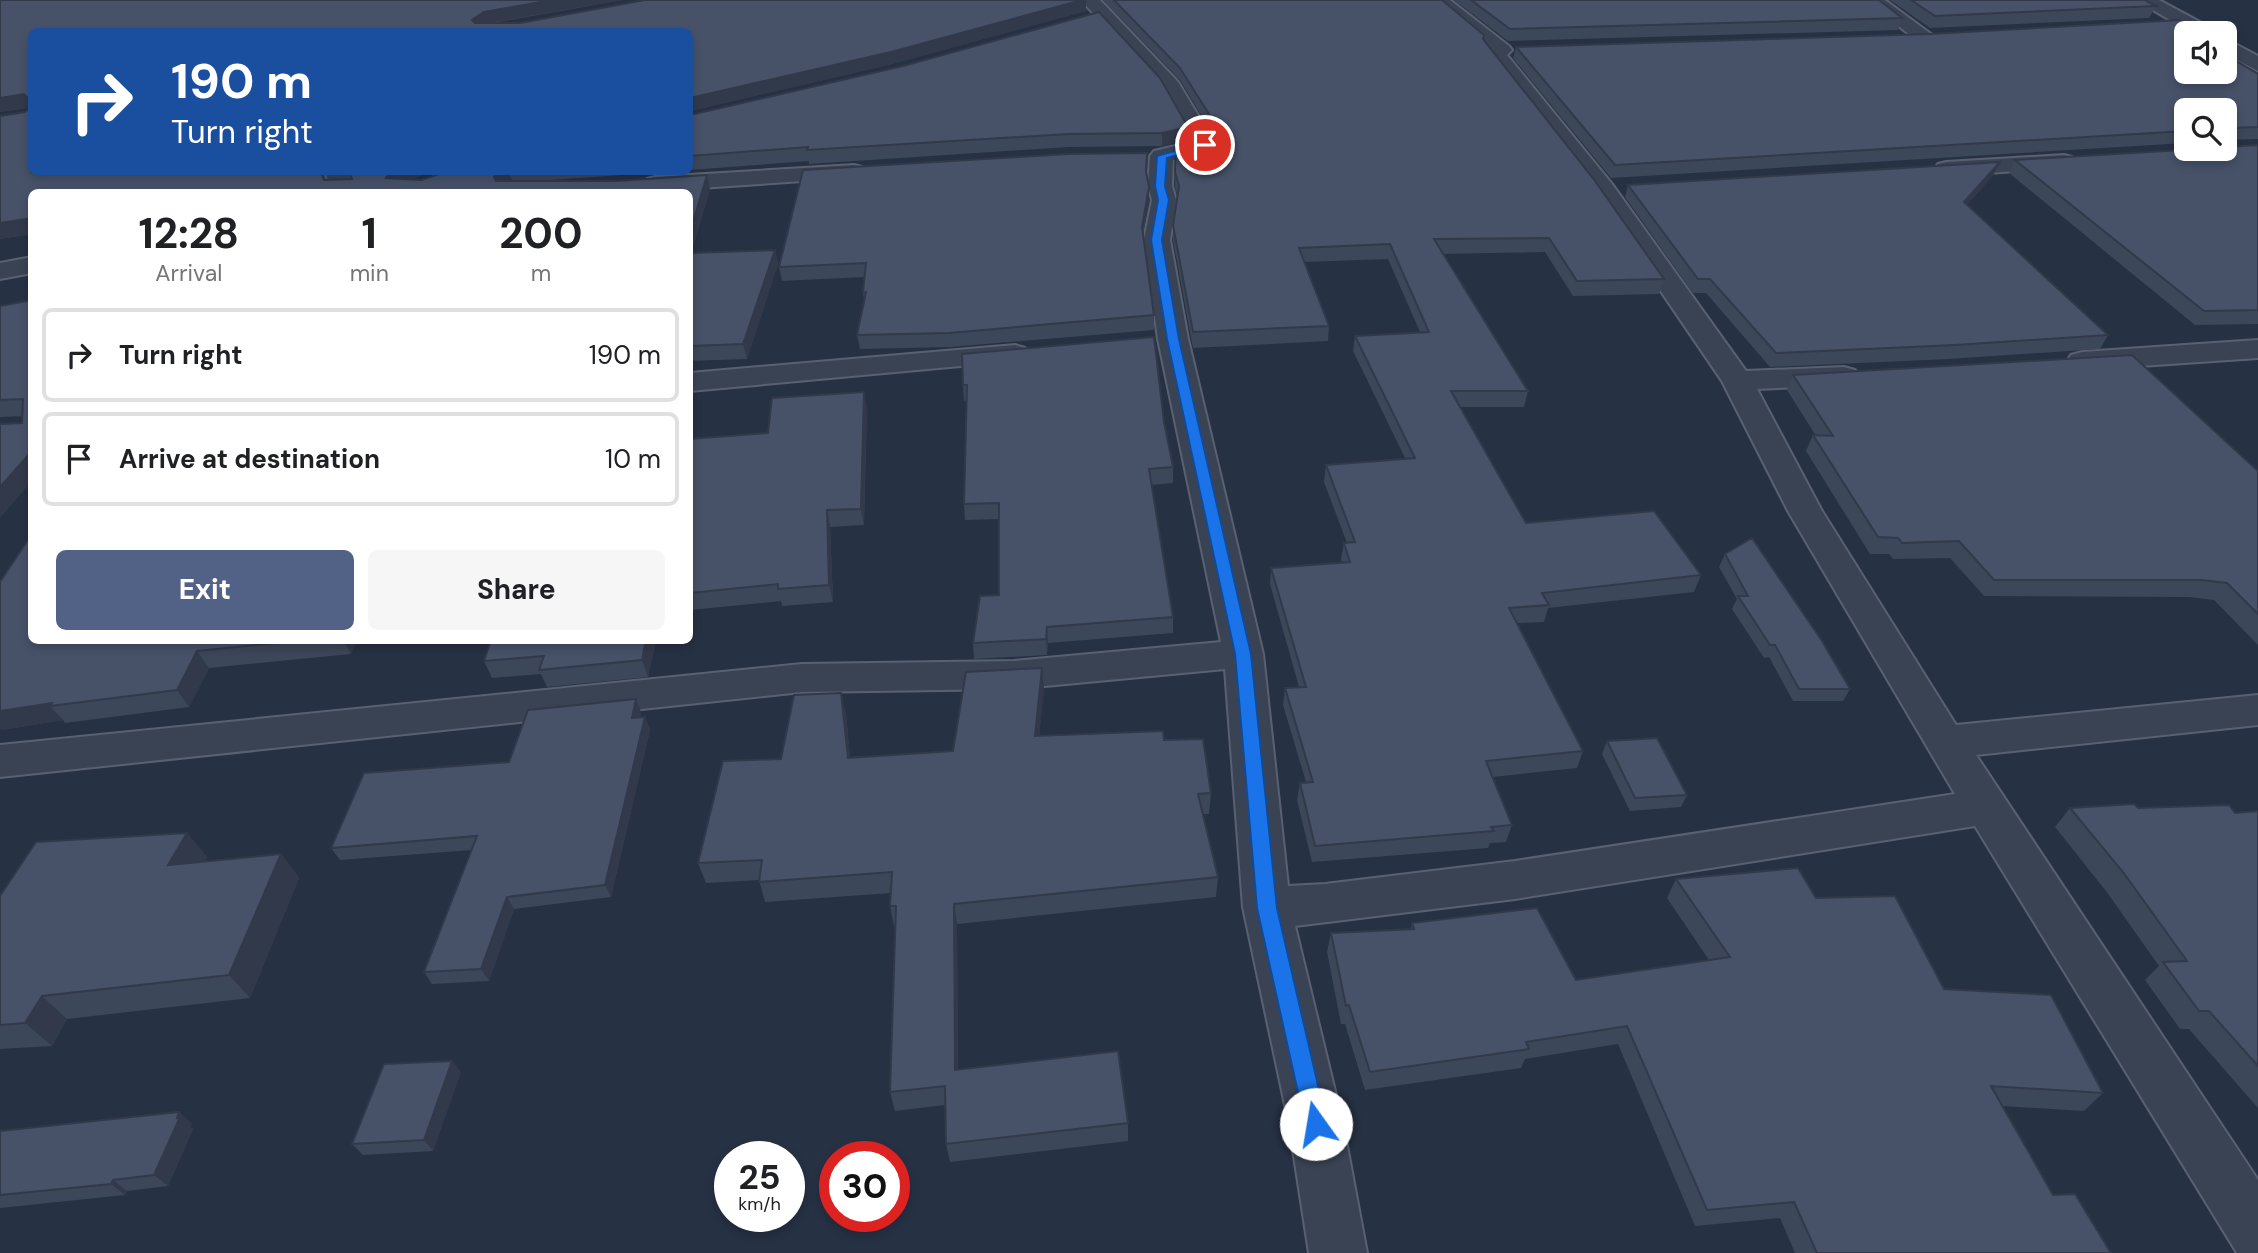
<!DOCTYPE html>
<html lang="en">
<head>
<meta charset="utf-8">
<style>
  body { margin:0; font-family:"DM Sans",sans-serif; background:#f6f6f6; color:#202124; height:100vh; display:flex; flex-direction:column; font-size:26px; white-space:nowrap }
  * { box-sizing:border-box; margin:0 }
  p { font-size:23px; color:#757577 }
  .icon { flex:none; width:38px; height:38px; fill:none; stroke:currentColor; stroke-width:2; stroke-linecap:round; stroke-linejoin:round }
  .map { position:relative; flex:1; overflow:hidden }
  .panel { position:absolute; left:28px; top:189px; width:665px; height:455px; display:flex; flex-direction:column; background:#fff; border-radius:10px; box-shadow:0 4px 10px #0003 }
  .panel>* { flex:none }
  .guide { position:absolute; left:28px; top:28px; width:665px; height:147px; border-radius:10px; box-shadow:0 4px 10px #0003; background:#1a4fa0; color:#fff; overflow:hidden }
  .buttons { position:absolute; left:2174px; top:21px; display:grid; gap:14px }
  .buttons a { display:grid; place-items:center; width:63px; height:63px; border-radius:10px; background:#fff; box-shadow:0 4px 10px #0003; font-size:35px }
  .speed { position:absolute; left:714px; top:1141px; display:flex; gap:14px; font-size:35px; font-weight:700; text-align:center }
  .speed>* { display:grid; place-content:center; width:91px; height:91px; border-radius:50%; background:#fff; box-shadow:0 4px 10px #0003; line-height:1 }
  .speed small { font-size:18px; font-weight:400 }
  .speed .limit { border:10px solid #d22; background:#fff; color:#111 }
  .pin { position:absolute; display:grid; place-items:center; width:60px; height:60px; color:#fff; margin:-30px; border:4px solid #fff; border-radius:50%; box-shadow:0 2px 7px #0007 }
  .me { position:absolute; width:77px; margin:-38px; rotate:347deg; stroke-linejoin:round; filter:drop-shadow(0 0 5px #0008) }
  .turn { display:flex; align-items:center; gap:24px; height:147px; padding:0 28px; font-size:32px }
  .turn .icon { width:91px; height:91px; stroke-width:2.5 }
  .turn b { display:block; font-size:49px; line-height:60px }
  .eta { display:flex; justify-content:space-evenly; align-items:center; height:119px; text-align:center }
  .eta b { font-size:42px; font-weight:700; line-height:49px }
  .action { display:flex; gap:14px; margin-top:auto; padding:14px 28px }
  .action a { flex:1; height:80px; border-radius:10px; background:#516286; color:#fff; font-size:28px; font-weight:700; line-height:80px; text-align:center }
  .action a+a { background:#f6f6f6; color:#202124 }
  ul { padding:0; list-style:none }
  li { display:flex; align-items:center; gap:21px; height:94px; margin:0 14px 10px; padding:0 14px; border:4px solid #e0e0e0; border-radius:10px }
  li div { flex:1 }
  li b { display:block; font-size:26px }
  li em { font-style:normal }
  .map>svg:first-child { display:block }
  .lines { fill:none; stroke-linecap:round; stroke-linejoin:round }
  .minor-casing { stroke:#596171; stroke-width:4 }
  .minor { fill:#3a4354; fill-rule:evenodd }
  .wall { fill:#3d475a }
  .shaded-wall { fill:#32394a }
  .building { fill:#475269; stroke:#32394a; stroke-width:2 }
  .route { fill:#1a73e8; stroke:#114b97; stroke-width:2 }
</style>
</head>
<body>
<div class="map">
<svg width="2258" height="1253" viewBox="0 0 2258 1253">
  <rect width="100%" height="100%" fill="#263144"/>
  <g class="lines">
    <defs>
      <path id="minor" d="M 1081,0 L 1100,0 L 1178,82 L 1216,145 L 1213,150 L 1173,160 L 1172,186 L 1176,200 L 1170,240 L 1188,339 L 1263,654 L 1288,886 L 1325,884 L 1515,861 L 1955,794 L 1788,511 L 1722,381 L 1594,193 L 1486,54 L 1483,50 L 1486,47 L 1430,0 L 1450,0 L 1509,46 L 1512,50 L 1507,55 L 1612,184 L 1746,371 L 1844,367 L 1855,370 L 1859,376 L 1855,382 L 1844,385 L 1757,389 L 1822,511 L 1956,725 L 2258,695 L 2258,725 L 1976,755 L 2258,1180 L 2258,1253 L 2237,1253 L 1975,826 L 1515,899 L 1295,926 L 1343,1124 L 1367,1253 L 1309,1253 L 1289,1124 L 1243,907 L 1225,669 L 1014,689 L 802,692 L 0,777 L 0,745 L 802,664 L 1014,661 L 1221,642 L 1158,339 L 1144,240 L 1152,200 L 1148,186 L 1150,156 L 1154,151 L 1192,142 L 1162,89 Z
        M 1864,0 L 1885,0 L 1935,37 L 1925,43 L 1918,41 Z
        M 2136,0 L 2159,0 L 2213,29 L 2216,33 L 2192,33 Z
        M 2224,38 L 2258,56 L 2258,71 L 2224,53 Z
        M 2064,155 L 2072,157 L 2076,162 L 2072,167 L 1946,176 L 1938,174 L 1934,169 L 1938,164 L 1946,162 Z
        M 854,165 L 862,167 L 866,172 L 862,177 L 655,191 L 647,189 L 643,184 L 647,179 L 655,177 Z
        M 325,172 L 348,172 L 356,192 L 332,192 Z
        M 32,257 L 32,273 L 0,279 L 0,263 Z
        M 2258,340 L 2258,358 L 2082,370 L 2071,367 L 2067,361 L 2071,355 L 2082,352 Z
        M 1015,345 L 1025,348 L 1030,354 L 1025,360 L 690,391 L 690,373 Z"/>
    </defs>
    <use href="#minor" class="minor-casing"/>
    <use href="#minor" class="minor"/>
  </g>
  <path class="wall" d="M 0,0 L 623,0 L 492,23 L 1086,11 L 892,64 L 690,111 L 690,32 L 32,172 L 323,172 L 326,180 L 352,179 L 431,172 L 409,180 L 421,180 L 445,172 L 664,172 L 537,181 L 710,189 L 691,253 L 775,250 L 778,264 L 747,359 L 690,361 L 690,192 L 32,192 L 32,234 L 0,239 L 0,116 L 25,112 L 27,108 L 0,112 Z
    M 1103,0 L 1442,0 L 1483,40 L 1664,279 L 1659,294 L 1573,296 L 1545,252 L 1443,254 L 1528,391 L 1524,407 L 1460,407 L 1526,523 L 1701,575 L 1694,592 L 1548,608 L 1544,622 L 1517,623 L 1583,751 L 1577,768 L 1492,777 L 1512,825 L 1506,842 L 1490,843 L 1488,848 L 1312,862 L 1297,800 L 1300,783 L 1306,782 L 1283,705 L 1285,688 L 1299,687 L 1270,584 L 1271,568 L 1342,562 L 1341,559 L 1344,543 L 1347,543 L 1324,482 L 1326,465 L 1405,458 L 1353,351 L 1355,336 L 1420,332 L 1388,259 L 1304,262 L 1329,326 L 1328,341 L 1193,348 L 1173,240 L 1173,225 L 1177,196 L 1175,186 L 1176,148 L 1215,138 L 1180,80 Z
    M 1454,0 L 1879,0 L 1902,18 L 1898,30 L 1508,41 Z
    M 1890,0 L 2145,0 L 2156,6 L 2149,18 L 1930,28 Z
    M 2224,45 L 2229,48 L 2225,55 L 2258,74 L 2258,139 L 2225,140 L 2224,142 L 2224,110 L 2186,110 L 2186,143 L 1611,178 L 1513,58 L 1516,47 L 2224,72 Z
    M 690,115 L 1188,127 L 1188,140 L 1162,146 L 1069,147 L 809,164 L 809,161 L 690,170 Z
    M 2258,145 L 2258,324 L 2195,325 L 2009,173 L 2015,160 Z
    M 1147,153 L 1146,175 L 1149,200 L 1143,234 L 1154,315 L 1154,330 L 950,347 L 860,349 L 857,335 L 864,300 L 863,292 L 864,277 L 782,281 L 779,267 Z
    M 1994,174 L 1967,205 L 2108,335 L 2100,349 L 1948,359 L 1770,367 L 1706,293 L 1693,293 L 1625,197 L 1628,185 Z
    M 32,300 L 22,423 L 23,416 L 0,417 L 0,306 Z
    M 962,354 L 1164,422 L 1173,467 L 1173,483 L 1152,485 L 1173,617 L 1173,633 L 1048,643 L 1047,655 L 974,659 L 973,643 L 999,595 L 999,519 L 965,520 L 964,504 L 967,400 L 964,401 L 963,385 Z
    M 1793,375 L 2258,471 L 2258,645 L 2214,600 L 2189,597 L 1984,596 L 1950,558 L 1893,559 L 1889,554 L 1870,554 L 1806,451 L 1813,435 L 1816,436 L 1787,390 Z
    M 867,408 L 864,525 L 830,527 L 833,602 L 782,606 L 781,601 L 690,610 L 690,439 L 768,433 Z
    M 1725,554 L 1850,689 L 1843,701 L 1793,701 L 1769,657 L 1764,658 L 1732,609 L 1737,599 L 1719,567 Z
    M 0,582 L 32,640 L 384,640 L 356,643 L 351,654 L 209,668 L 189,707 L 65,723 L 63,720 L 2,730 L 0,728 Z
    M 491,640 L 656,640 L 648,677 L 547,687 L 541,674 L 492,678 L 484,661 Z
    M 1042,668 L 1044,689 L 1039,735 L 1164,740 L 1211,793 L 1209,814 L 1203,814 L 1218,877 L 1216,897 L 957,924 L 958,1069 L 1128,1123 L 1128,1141 L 950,1162 L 946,1144 L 945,1105 L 895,1111 L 890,1092 L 895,926 L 894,926 L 890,906 L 891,893 L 765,902 L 759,880 L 706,883 L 698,863 L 781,759 L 846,713 L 850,757 L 953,751 Z
    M 641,712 L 640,718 L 645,717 L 650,730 L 611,897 L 514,909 L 489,981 L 432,984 L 424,972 L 472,850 L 340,860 L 331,848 L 509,762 Z
    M 1607,741 L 1687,795 L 1681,807 L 1630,811 L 1602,754 Z
    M 2070,808 L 2138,808 L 2235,813 L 2258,811 L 2258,1108 L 2189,1029 L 2180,1029 L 2145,980 L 2159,966 L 2106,891 L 2055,827 Z
    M 187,833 L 207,857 L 204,861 L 281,854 L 299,878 L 250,998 L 67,1019 L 52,1046 L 0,1049 L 0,896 Z
    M 1676,879 L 1816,898 L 1944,989 L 2103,1093 L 2084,1111 L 2002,1106 L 2053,1195 L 2111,1253 L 1795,1253 L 1780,1218 L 1695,1226 L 1618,1044 L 1525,1059 L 1521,1068 L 1365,1090 L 1345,1024 L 1341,1024 L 1327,952 L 1331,933 L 1411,929 L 1412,923 L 1576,980 L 1709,960 L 1667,898 Z
    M 461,1072 L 433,1151 L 363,1155 L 352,1144 Z
    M 179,1112 L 192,1124 L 190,1127 L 193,1129 L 168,1186 L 127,1191 L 125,1195 L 0,1208 L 0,1131 Z"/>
  <path class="shaded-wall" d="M 552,0 L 623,0 L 488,23 L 476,32 L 472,20 L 484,12 Z
    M 1082,0 L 1086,0 L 1086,11 L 892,64 L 690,111 L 690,98 Z
    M 24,94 L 32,107 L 0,112 L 0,98 Z
    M 1188,127 L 1188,140 L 1162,146 L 1162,133 Z
    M 2000,162 L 1994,174 L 1958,215 L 1964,202 Z
    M 390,172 L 431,172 L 396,185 L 386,178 Z
    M 498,172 L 509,172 L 513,182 L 499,191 L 494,177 Z
    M 707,175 L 710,189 L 690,258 L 690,232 Z
    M 1149,187 L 1149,200 L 1141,240 L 1142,227 Z
    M 32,218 L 32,234 L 0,239 L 0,223 Z
    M 775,250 L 778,264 L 747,359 L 743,344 Z
    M 864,392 L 867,408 L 864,525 L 861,509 Z
    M 32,451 L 32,481 L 0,518 L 0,487 Z
    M 827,510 L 830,527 L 833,602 L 829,585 Z
    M 1047,627 L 1048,643 L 1047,655 L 1046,639 Z
    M 343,640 L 354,640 L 356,643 L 351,654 Z
    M 646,640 L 656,640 L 648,677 L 642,660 Z
    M 197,651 L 209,668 L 189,707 L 177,690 Z
    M 1042,668 L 1044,689 L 1037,756 L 1035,736 Z
    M 841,693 L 846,713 L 852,778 L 848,758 Z
    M 636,699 L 641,712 L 637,731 L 632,718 Z
    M 52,703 L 50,706 L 63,720 L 2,730 L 0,728 L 0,707 Z
    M 645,717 L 650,730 L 611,897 L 605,885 Z
    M 187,833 L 207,857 L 189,889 L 168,865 Z
    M 281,854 L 299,878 L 250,998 L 229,975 Z
    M 507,897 L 514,909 L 489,981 L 481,969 Z
    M 954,904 L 957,924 L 958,1088 L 955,1070 Z
    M 42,996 L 67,1019 L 52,1046 L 25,1023 Z
    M 452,1061 L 461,1072 L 433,1151 L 424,1140 Z
    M 179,1112 L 192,1124 L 190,1127 L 193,1129 L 168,1186 L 154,1175 Z
    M 113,1180 L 127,1191 L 125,1195 L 111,1184 Z"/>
  <path class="building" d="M 0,0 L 552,0 L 484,12 L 472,20 L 475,23 L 520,23 L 645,0 L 1082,0 L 891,52 L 690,98 L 690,32 L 32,32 L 32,172 L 321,172 L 324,180 L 352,179 L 349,172 L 390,172 L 386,178 L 421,180 L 445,172 L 498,172 L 494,177 L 496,181 L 616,181 L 707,175 L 690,232 L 690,192 L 32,192 L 32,218 L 0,223 L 0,116 L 25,112 L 27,110 L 27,97 L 24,94 L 0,98 Z
    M 1114,0 L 1442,0 L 1484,35 L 1483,39 L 1595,181 L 1664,279 L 1577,281 L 1549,238 L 1434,239 L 1528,391 L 1451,391 L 1526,523 L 1654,511 L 1701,575 L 1542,593 L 1549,605 L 1509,608 L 1583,751 L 1486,761 L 1512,825 L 1491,827 L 1494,831 L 1315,846 L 1300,783 L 1313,782 L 1285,688 L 1306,687 L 1271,568 L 1350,562 L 1344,543 L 1355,542 L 1326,465 L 1415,458 L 1355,336 L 1429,332 L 1390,244 L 1299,248 L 1329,326 L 1193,332 L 1173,225 L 1179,186 L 1175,172 L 1176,148 L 1214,139 L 1219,130 L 1180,68 Z
    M 1471,0 L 1879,0 L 1902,18 L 1510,29 Z
    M 1911,0 L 2145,0 L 2156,6 L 1935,16 Z
    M 1099,12 L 1160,78 L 1188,127 L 1162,133 L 1069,134 L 807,150 L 808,147 L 690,156 L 690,115 L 903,66 Z
    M 2180,20 L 2203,33 L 2186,33 L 2186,72 L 2224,72 L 2224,54 L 2258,74 L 2258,127 L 2231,128 L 2229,133 L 2224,133 L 2224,110 L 2186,110 L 2186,131 L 1615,165 L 1516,47 L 1930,34 Z
    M 2258,145 L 2258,310 L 2204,311 L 2015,160 L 2199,149 L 2224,149 L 2224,147 Z
    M 1147,153 L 1146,172 L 1149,187 L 1142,227 L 1154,315 L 949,333 L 857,335 L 866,292 L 863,292 L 866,263 L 779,267 L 803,170 L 1069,154 Z
    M 2000,162 L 1964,202 L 2108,335 L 1955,345 L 1776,353 L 1710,279 L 1698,279 L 1628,185 Z
    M 775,250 L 743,344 L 690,346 L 690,253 Z
    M 32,300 L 32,451 L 0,487 L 0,424 L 22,423 L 23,399 L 0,400 L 0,306 Z
    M 1154,337 L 1164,422 L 1173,467 L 1149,469 L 1173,617 L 1047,627 L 1046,639 L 973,643 L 980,596 L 999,595 L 999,503 L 964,504 L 967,385 L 963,385 L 962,354 Z
    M 2132,355 L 2258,471 L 2258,614 L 2227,583 L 2202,580 L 1994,580 L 1959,541 L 1902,543 L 1898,538 L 1878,537 L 1813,435 L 1833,436 L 1793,375 Z
    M 864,392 L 861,509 L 827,510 L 829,585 L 778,589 L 778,584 L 690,593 L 690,439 L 768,433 L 772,398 Z
    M 32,534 L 32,640 L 305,640 L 197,651 L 177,690 L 50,706 L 52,703 L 0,711 L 0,582 Z
    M 1752,538 L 1822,641 L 1850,689 L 1799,689 L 1775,645 L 1770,645 L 1738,596 L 1748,596 L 1725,554 Z
    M 491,640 L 646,640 L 642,660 L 539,670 L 544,656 L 484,661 Z
    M 1042,668 L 1035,736 L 1163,731 L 1164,740 L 1203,739 L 1211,793 L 1198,794 L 1218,877 L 954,904 L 955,1070 L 1118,1051 L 1128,1123 L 946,1144 L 945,1086 L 890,1092 L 896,906 L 890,906 L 892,872 L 759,882 L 762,860 L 698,863 L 723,761 L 781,759 L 794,695 L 841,693 L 848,758 L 953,751 L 966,672 Z
    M 636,699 L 632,718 L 645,717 L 605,885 L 507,897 L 481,969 L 424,972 L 477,836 L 331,848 L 364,773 L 509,762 L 528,710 Z
    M 1657,738 L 1687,795 L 1635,798 L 1607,741 Z
    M 2134,804 L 2138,808 L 2229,805 L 2235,813 L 2258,811 L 2258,1066 L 2209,1011 L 2199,1011 L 2163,962 L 2187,961 L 2123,872 L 2070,808 Z
    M 187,833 L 168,865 L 281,854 L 229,975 L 42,996 L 25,1023 L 0,1025 L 0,896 L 36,842 Z
    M 1798,868 L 1816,898 L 1895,896 L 1944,989 L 2051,995 L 2103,1093 L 1991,1086 L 2053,1195 L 2075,1194 L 2111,1253 L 1817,1253 L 1794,1202 L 1707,1210 L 1627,1026 L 1526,1042 L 1529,1049 L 1370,1072 L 1349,1005 L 1346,1006 L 1331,933 L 1414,929 L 1412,923 L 1537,908 L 1576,980 L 1730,957 L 1676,879 Z
    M 452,1061 L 424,1140 L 352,1144 L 384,1064 Z
    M 179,1112 L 177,1118 L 180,1117 L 154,1175 L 113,1180 L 111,1184 L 0,1195 L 0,1131 Z"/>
  <path class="route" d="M 1205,142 L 1210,145 L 1208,147 L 1167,158 L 1165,186 L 1169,200 L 1162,240 L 1179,339 L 1251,654 L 1277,908 L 1327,1124 L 1324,1132 L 1316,1135 L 1308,1132 L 1305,1124 L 1257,908 L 1235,654 L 1167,339 L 1151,240 L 1158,200 L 1155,186 L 1157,156 Z"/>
</svg>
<div class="buttons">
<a><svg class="icon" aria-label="sound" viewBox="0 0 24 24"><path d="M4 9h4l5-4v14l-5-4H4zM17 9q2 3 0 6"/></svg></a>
<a><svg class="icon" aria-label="search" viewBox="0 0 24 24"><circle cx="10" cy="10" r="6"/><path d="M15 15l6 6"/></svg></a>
</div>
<div class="speed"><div>25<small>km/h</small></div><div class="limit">30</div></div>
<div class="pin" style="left:1205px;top:145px;background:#d93025"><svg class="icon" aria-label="arrive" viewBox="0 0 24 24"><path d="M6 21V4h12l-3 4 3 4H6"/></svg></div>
<svg class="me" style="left:1316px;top:1124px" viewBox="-20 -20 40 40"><circle r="19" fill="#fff"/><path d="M0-13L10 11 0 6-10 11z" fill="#1a73e8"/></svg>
<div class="guide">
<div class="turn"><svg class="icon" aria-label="right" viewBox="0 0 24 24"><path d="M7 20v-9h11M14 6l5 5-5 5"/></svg><div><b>190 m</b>Turn right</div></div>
</div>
<section class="panel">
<div class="eta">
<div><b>12:28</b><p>Arrival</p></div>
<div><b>1</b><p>min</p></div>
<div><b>200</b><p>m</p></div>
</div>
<ul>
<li><svg class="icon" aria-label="right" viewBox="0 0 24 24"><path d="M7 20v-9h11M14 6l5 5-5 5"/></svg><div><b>Turn right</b></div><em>190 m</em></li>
<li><svg class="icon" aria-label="arrive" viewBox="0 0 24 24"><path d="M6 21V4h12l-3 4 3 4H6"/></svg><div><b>Arrive at destination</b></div><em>10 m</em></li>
</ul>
<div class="action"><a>Exit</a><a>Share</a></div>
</section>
</div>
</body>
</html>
